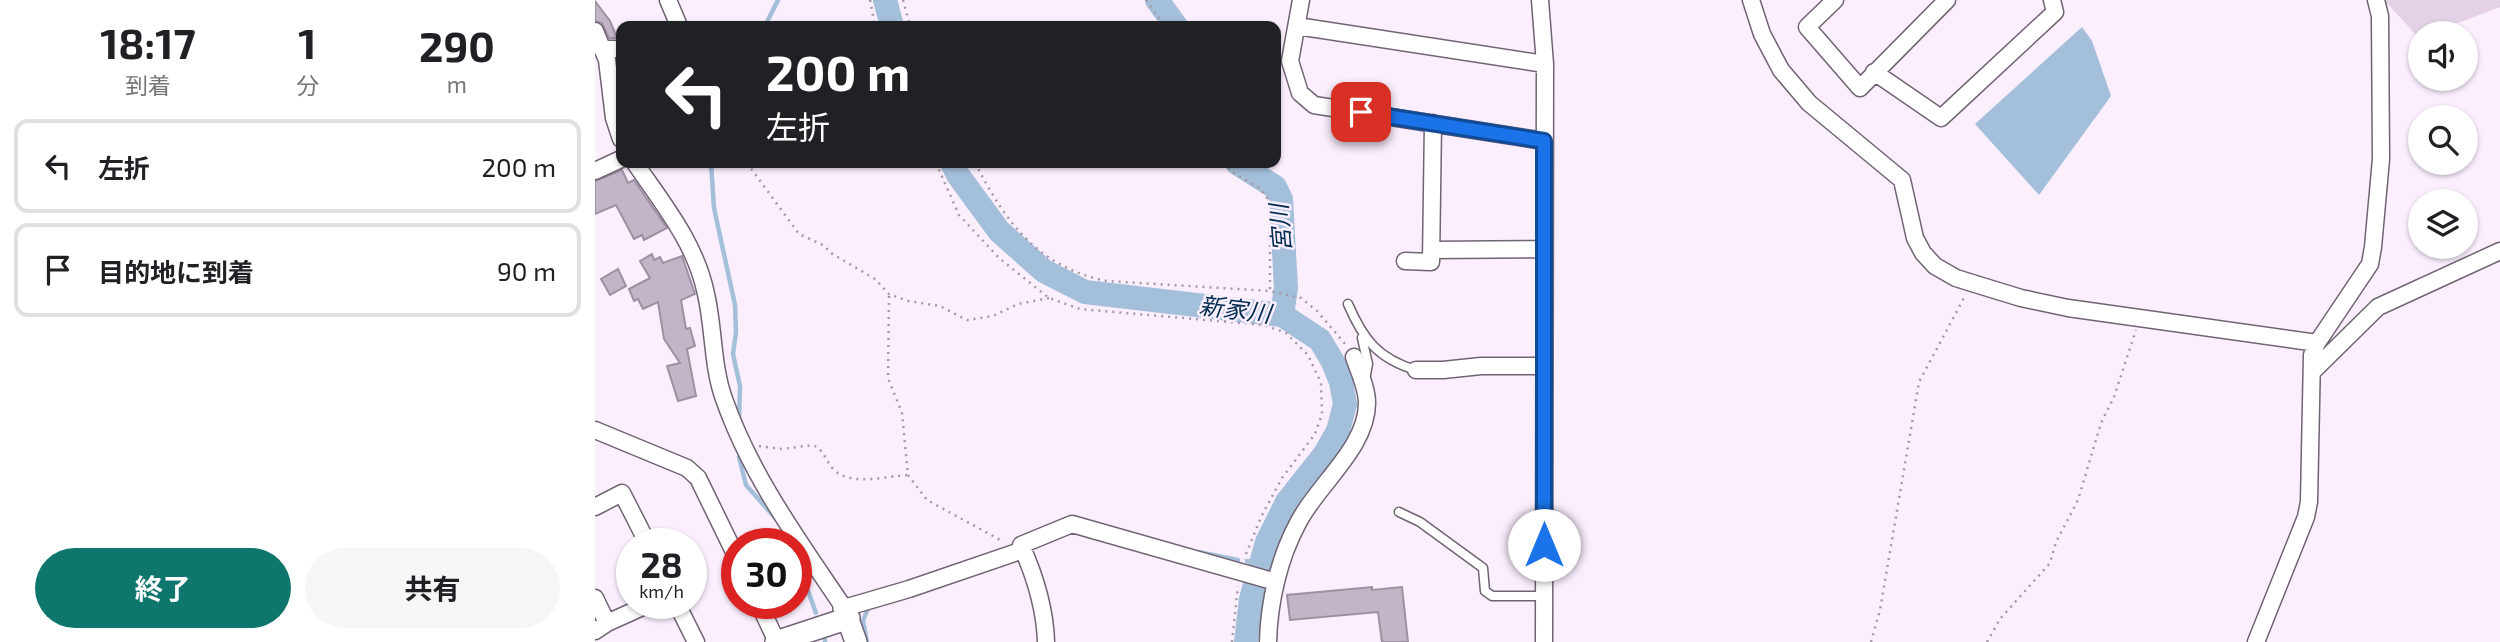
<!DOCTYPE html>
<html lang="ja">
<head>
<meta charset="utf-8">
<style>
  body { margin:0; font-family:"Exo 2","Noto Sans JP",sans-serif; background:#f6f6f6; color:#202124; height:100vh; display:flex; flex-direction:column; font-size:26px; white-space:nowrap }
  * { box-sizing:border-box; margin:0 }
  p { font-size:23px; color:#757577 }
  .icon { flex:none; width:38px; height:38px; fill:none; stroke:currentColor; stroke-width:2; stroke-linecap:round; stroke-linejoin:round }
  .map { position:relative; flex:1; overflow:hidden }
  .sheet { display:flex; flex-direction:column; background:#fff; width:595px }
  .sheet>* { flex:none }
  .top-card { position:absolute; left:21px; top:21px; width:665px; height:147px; border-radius:14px; box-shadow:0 2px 5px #0004; background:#202124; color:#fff; overflow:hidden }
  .fabs { position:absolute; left:1813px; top:21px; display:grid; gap:14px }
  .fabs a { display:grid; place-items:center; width:70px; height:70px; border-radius:50%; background:#fff; box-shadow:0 2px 5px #0004; font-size:35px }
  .speed { position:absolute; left:21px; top:528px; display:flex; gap:14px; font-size:35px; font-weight:700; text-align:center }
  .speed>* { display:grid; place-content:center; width:91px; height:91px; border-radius:50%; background:#fff; box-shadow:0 2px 5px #0004; line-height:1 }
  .speed small { font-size:18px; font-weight:400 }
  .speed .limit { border:10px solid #d22; background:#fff; color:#111 }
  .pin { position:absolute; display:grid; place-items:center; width:60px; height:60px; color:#fff; margin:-30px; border-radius:14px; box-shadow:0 4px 10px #0006 }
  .me { position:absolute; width:77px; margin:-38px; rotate:0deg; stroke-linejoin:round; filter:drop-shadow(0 0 5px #0008) }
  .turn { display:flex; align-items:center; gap:24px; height:147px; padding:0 35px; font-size:32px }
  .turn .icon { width:91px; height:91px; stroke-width:2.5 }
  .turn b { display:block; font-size:49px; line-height:60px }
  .eta { display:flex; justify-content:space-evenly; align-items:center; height:119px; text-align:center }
  .eta b { font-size:42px; font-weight:700; line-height:49px }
  .primary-button { display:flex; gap:14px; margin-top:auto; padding:14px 35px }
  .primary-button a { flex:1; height:80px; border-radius:42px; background:#0f766e; color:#fff; font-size:28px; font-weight:700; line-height:80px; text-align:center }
  .primary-button a+a { background:#f6f6f6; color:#202124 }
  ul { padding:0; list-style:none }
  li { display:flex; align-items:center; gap:21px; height:94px; margin:0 14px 10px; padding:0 21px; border:4px solid #e0e0e0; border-radius:14px }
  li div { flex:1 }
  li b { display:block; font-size:26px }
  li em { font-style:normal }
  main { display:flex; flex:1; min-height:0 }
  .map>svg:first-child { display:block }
  .green { fill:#e4d1e8 }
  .water { fill:#a3bfda }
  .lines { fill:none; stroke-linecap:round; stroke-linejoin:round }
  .stream { stroke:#a3bfda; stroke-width:4.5 }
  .river { stroke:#a3bfda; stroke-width:24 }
  .building { fill:#c1b5c7; stroke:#9c90a2; stroke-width:2 }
  .lane-casing { stroke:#706373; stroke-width:11 }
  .street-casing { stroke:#706373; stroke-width:19 }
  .secondary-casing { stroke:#706373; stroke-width:24 }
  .path { stroke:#a299a4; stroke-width:2.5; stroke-dasharray:2 5; stroke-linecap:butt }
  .lane { stroke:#fff; stroke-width:8 }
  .street { stroke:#fff; stroke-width:16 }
  .secondary { stroke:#fff; stroke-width:21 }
  .route-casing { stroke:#114b97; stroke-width:18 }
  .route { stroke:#1a73e8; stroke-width:12 }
  .labels { text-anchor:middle; stroke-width:5; stroke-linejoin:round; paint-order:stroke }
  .water-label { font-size:24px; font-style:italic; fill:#002d51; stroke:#fbeffe }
</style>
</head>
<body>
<main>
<section class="sheet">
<div class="eta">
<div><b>18:17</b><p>到着</p></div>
<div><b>1</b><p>分</p></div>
<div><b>290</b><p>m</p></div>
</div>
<ul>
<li><svg class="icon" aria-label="left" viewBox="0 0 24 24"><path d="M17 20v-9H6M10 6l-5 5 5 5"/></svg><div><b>左折</b></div><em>200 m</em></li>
<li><svg class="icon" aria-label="arrive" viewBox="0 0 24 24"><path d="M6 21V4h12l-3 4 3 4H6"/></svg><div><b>目的地に到着</b></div><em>90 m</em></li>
</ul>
<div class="primary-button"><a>終了</a><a>共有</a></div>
</section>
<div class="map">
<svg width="1905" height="642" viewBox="0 0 1905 642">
  <rect width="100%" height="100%" fill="#fbeffe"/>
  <path class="green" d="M 1789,0 L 1905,0 L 1905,7 L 1837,33 L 1825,33 L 1824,38 Z"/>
  <path class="water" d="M 1487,27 L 1497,41 L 1516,96 L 1444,195 L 1380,124 Z"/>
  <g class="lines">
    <path class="stream" d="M 170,26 L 183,0
      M 116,163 L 119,208 L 140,305 L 141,332 L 138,354 L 145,386 L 144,421
      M 144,457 L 151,485 L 182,520
      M 603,552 L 643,560
      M 201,557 L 221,613
      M 652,561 L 665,564
      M 230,640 L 230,642
      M 272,642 L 268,621 L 274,606"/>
    <path class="river" d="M 290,0 L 297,26
      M 562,0 L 581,26
      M 357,163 L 363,175 L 404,231 L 449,271 L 490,292 L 687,315 L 725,340 L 738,362 L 746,382 L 750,404 L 743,431 L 730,454 L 692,502 L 672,542 L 656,599 L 651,642
      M 642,163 L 680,187 L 686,199 L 691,288 L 687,315"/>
  </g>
  <path class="building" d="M 0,1 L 15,21 L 22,38 L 14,38 L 7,23 L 0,21 Z
    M 27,170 L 33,183 L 39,180 L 72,228 L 49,240 L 47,235 L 39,239 L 21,205 L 0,214 L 0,181 Z
    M 57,254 L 59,260 L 65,257 L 68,263 L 87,256 L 100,294 L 86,300 L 91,329 L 95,328 L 100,346 L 92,349 L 101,396 L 83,401 L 72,366 L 85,363 L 69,339 L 63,302 L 48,309 L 43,299 L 39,301 L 34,289 L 55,278 L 45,261 Z
    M 23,269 L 31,286 L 15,295 L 6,279 Z
    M 777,587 L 777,590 L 807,587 L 813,642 L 787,642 L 783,612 L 695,620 L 692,595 Z"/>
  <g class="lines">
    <defs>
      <path id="lane" d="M 753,304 C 768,339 783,359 821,370
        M 767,338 L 773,364 L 770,380
        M 804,512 L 825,522 L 888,568 L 890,591 L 897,596 L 949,596"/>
      <path id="street" d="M 73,0 L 84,26
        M 706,0 L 695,61 L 705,93 L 719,105 L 949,141
        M 945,0 L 950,64 L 949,642
        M 1156,0 L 1167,34 L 1186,70 L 1214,103 L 1307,180 L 1320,238 L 1328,253 L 1340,266 L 1361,278 L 1377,283 L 1426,298 L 1473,308 L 1722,343
        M 1240,0 L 1212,27 L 1265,88 L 1352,0
        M 702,26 L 950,64
        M 0,31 L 12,60 L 19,118 L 26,139
        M 7,49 L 26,49
        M 1279,72 L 1346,118 L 1460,12 L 1457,0
        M 40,163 C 68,204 101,244 111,294 C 119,328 117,366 129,399 C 156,476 204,541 249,608 L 314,589 L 428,550
        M 0,171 L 26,159
        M 836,250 L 948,249
        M 810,261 L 836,262 L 838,123
        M 821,370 L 848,370 L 886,366 L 948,366
        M 1717,372 L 1783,307 L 1905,251
        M 0,430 L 92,468 L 103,478 L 142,558
        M 0,507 L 27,493 L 53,544
        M 0,598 L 12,623
        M 82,604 L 101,642
        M 164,604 L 182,642
        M 0,631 L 12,623 L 54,604
        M 451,642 C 450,608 440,576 426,545 L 477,524 L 681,582
        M 673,642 C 674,602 684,558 703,523 C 722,485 772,448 772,403 C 772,388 764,372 759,357
        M 1661,642 L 1711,517 L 1714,502 L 1717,355 L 1722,343 L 1775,264 L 1778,247 L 1786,159 L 1785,16 L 1781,0"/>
      <path id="secondary" d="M 249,608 L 261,642
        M 181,642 L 254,618"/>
    </defs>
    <use href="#lane" class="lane-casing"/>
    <use href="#street" class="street-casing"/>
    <use href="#secondary" class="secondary-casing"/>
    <path class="path" d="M 275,0 L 280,26
      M 308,0 L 315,26
      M 551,0 L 570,26
      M 152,163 L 204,234 L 228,245 L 236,253 L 280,279 L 294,294 L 313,301 L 345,306 L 372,320 L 398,316 L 423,304 L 454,298
      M 341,163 L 364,215 L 404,258 L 454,298 L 485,309 L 669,325 L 691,333 L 713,355 L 726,383 L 727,414 L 720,434 L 687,478 L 666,517 L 649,559
      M 380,163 C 411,222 442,267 512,281 L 675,291 L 706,298 L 722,311 L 751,345
      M 628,163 L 639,173 L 665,188 L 675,202 L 675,291
      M 294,296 L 293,378 L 307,413 L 313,475 L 332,500 L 409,542
      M 164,446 L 187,449 L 218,445 C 230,451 230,460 238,469 C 255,487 291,476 313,475
      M 637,642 L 643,586
      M 1276,642 L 1285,610 L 1324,382 L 1371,294
      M 1392,642 L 1405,619 L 1455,563 L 1461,542 L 1483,500 L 1506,423 L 1519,397 L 1541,330"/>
    <use href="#lane" class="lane"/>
    <use href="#street" class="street"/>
    <use href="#secondary" class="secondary"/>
  </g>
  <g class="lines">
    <defs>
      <path id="route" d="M 766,112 L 949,141 L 949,545"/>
    </defs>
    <use href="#route" class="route-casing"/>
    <use href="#route" class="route"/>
  </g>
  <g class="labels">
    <g class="water-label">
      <text transform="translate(686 228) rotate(-95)" y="8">宮川</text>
      <text transform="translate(640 310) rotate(7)" y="8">新家川</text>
    </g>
  </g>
</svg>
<div class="fabs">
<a><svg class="icon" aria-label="sound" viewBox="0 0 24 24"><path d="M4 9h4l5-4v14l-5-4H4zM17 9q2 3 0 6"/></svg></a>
<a><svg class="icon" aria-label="search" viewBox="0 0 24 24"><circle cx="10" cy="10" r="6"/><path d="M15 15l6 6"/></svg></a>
<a><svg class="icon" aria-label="layers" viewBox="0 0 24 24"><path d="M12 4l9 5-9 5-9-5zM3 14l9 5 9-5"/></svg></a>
</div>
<div class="speed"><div>28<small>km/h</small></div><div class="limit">30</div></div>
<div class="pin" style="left:766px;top:112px;background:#d93025"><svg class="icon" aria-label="arrive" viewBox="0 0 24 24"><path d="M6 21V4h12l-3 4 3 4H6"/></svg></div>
<svg class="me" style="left:949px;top:545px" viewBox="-20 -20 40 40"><circle r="19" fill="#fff"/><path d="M0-13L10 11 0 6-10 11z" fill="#1a73e8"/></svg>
<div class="top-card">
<div class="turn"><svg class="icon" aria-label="left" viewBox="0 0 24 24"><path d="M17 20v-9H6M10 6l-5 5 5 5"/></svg><div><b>200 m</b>左折</div></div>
</div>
</div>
</main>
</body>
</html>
